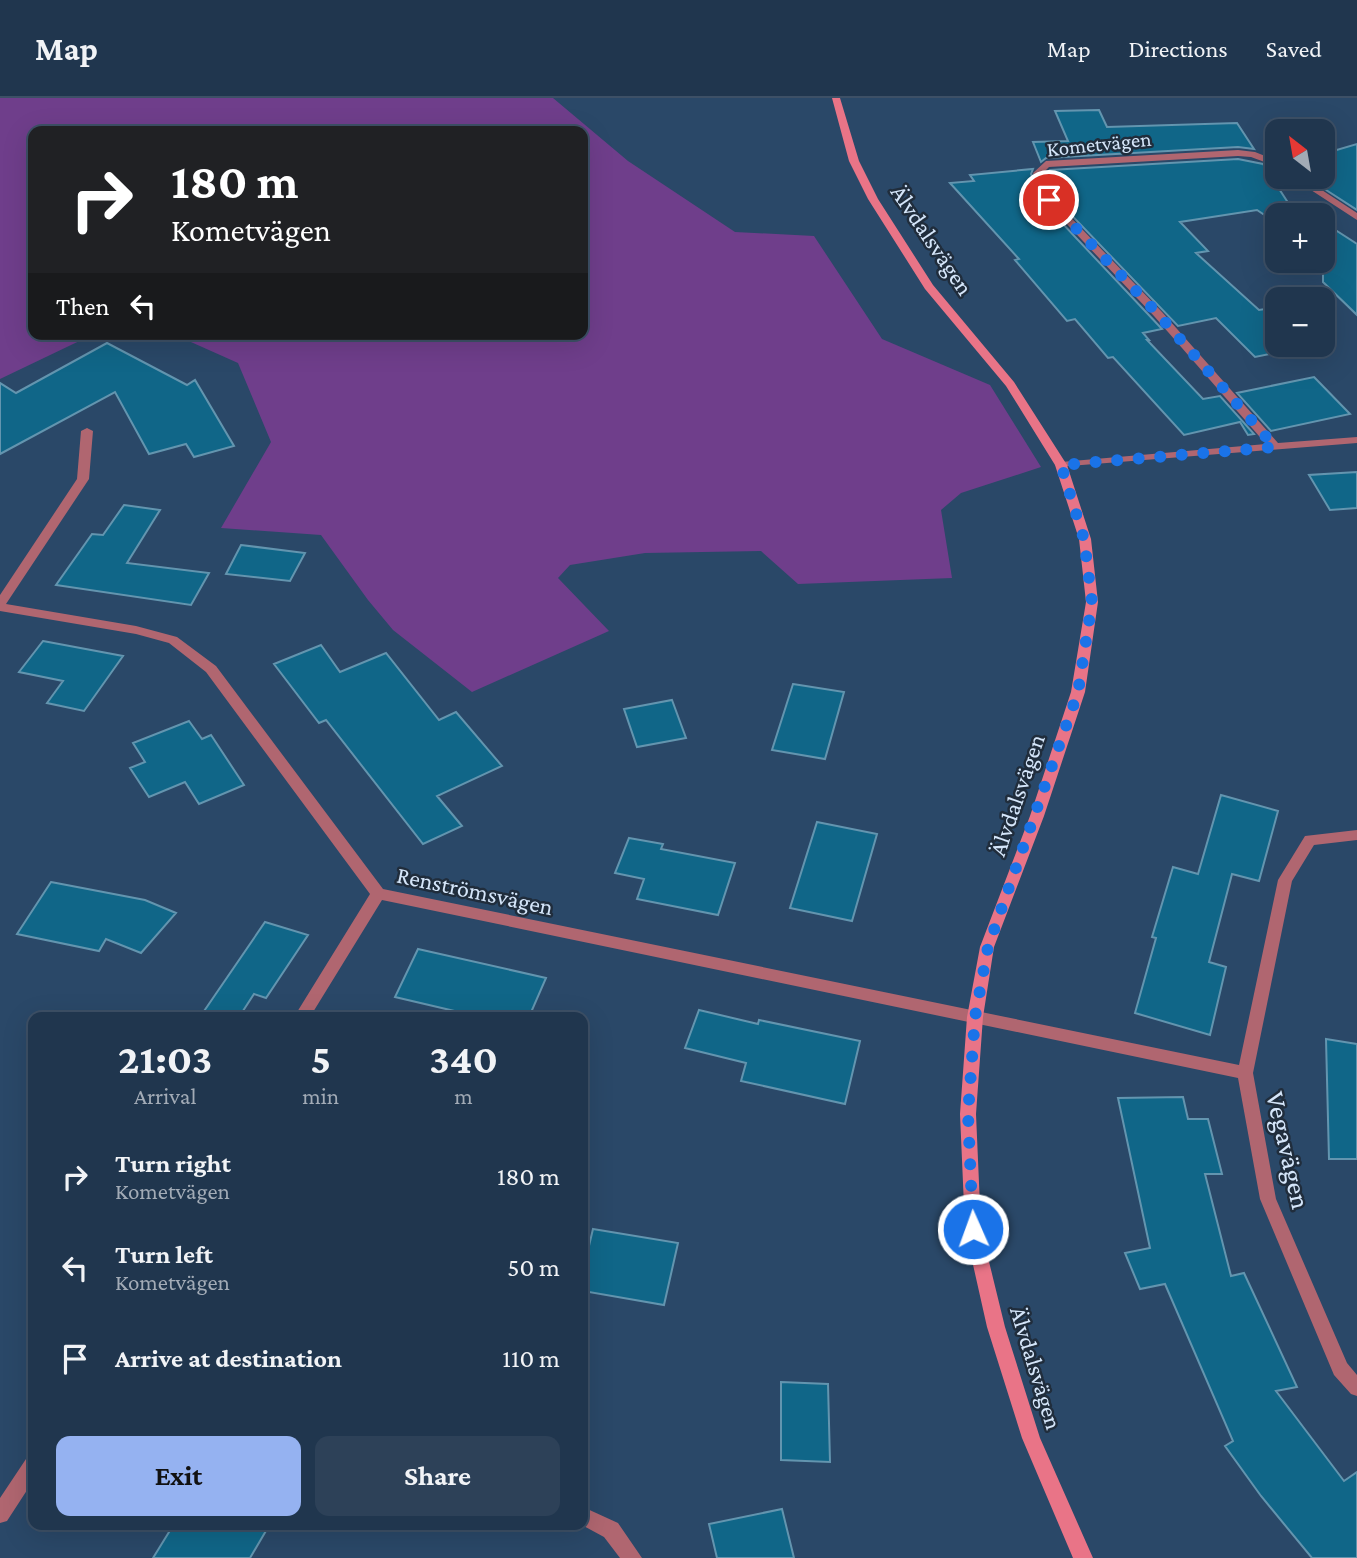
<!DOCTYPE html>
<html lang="en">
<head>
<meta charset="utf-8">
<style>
  body { margin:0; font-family:"Crimson Pro",serif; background:#2d4158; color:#f1f3f6; height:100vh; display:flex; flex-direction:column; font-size:26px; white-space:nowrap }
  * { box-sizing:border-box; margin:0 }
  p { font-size:23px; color:#a2abb6 }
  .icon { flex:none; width:38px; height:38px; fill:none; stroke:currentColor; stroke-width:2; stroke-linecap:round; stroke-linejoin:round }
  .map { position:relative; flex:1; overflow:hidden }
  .details { position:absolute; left:28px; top:914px; width:560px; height:518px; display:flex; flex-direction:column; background:#20364e; border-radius:14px; box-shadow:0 7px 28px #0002,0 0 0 2px #3d5066 }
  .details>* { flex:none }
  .guide { position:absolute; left:28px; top:28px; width:560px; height:214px; border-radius:14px; box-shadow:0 7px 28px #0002,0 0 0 2px #3d5066; background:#202124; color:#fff; overflow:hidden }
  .needle { width:46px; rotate:329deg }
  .tools { position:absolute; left:1265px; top:21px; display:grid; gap:14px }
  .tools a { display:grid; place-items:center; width:70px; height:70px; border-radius:14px; background:#20364e; box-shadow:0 7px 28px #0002,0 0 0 2px #3d5066; font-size:35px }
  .pin { position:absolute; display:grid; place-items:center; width:60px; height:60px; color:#fff; margin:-30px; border:4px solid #fff; border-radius:50%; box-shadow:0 2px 7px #0007 }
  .me { position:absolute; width:77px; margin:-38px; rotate:358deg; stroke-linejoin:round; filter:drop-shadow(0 0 5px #0008) }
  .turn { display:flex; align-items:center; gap:24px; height:147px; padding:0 28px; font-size:32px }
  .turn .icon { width:91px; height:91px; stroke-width:2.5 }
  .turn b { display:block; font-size:49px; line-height:60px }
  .then { display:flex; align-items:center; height:66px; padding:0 28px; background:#0003; gap:14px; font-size:26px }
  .eta { display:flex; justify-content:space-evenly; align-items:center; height:119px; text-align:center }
  .eta b { font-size:42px; font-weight:700; line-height:49px }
  .button { display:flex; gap:14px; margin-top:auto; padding:14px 28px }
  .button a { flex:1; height:80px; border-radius:14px; background:#95b2f1; color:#111; font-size:28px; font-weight:700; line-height:80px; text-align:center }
  .button a+a { background:#2d4158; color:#f1f3f6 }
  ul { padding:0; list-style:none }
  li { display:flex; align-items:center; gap:21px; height:91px; padding:0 28px }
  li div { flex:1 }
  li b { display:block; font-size:26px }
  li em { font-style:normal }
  header { display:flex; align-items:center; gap:42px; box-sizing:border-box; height:98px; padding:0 35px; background:#20364e; border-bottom:2px solid #3d5066 }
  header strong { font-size:33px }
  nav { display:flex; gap:38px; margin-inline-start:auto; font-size:24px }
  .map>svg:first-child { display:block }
  .green { fill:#6f3e8b }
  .building { fill:#106688; stroke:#6395af; stroke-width:2 }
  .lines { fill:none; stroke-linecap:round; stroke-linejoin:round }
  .street { fill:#b06670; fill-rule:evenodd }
  .secondary { fill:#e97487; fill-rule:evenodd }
  .route { stroke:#1a73e8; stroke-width:12; stroke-dasharray:0 21.6 }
  .labels { text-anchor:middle; stroke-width:5; stroke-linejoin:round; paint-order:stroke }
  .far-street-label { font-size:21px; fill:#d5e6fa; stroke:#202d3c }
  .street-label { font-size:24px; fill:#d5e6fa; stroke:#202d3c }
  .near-street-label { font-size:28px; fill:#d5e6fa; stroke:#202d3c }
</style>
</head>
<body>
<header>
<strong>Map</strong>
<nav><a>Map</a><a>Directions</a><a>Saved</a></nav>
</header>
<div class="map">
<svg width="1357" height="1460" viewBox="0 0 1357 1460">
  <rect width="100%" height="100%" fill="#2a4868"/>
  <path class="green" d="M 0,0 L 553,0 L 628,63 L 735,134 L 814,138 L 882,241 L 990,287 L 1041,369 L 961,395 L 941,412 L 952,480 L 798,486 L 761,453 L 645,455 L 570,467 L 558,480 L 609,533 L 472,594 L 393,532 L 368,502 L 321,437 L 221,430 L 271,344 L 238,265 L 173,236 L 583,236 L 583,33 L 33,33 L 33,236 L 94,236 L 0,281 Z"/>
  <path class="building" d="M 1099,12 L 1107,29 L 1237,25 L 1254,51 L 1238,49 L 1046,60 L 1041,64 L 1033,44 L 1068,43 L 1055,13 Z
    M 1357,46 L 1357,112 L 1323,90 L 1323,56 Z
    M 1238,61 L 1263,66 L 1296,117 L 1278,117 L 1278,126 L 1257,112 L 1180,124 L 1208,153 L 1196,155 L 1259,212 L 1278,209 L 1278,247 L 1297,247 L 1300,250 L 1255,259 L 1216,220 L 1178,228 L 1055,100 L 1046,76 L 1050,72 Z
    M 1033,71 L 1031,76 L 1044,106 L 1162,231 L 1143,235 L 1149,242 L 1147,242 L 1203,301 L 1220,298 L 1254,336 L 1248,337 L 1240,324 L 1184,337 L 1113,259 L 1108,260 L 1075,221 L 1067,223 L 1015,162 L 1019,161 L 950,85 L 974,83 L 970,77 Z
    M 1323,124 L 1357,146 L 1357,217 L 1323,184 Z
    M 107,245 L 187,287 L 195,282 L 234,348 L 194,359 L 186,346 L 149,356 L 115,294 L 0,356 L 0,285 L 16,295 Z
    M 1314,279 L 1350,316 L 1271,333 L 1237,295 Z
    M 1357,374 L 1357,410 L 1330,412 L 1309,377 Z
    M 124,407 L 160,412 L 127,465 L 209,475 L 191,507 L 56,487 L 92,436 L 103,437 Z
    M 241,447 L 305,455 L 290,483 L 226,476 Z
    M 43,543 L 123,558 L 84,613 L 47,605 L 63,583 L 19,574 Z
    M 321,547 L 340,574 L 386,555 L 439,622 L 456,614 L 502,668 L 437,698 L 462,728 L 423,746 L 326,622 L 319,625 L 274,566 Z
    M 793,586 L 844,594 L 825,661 L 772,652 Z
    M 672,602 L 686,640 L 637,649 L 624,611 Z
    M 189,623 L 202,641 L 211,637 L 244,687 L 199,706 L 185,684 L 149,699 L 130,670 L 145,664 L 133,645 Z
    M 1221,697 L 1278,713 L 1259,783 L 1232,776 L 1209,864 L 1226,869 L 1210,937 L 1135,915 L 1156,840 L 1152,839 L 1173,769 L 1198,776 Z
    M 817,724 L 877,736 L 852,823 L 790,810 Z
    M 629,740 L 663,746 L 661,751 L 735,765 L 718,817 L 637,801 L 644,781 L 615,775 Z
    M 51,784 L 145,802 L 176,815 L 141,855 L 106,841 L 99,853 L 17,836 Z
    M 265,824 L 308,837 L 266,900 L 254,896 L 239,919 L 200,919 Z
    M 418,851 L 546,880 L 529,919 L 480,919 L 395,899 Z
    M 699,912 L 758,926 L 759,922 L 860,943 L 845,1006 L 741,983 L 746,965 L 685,950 Z
    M 1326,941 L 1357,946 L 1357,1061 L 1329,1061 Z
    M 1183,999 L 1188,1021 L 1208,1021 L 1222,1076 L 1205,1076 L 1231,1178 L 1244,1175 L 1297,1289 L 1276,1293 L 1344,1383 L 1357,1374 L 1357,1460 L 1312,1460 L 1261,1398 L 1225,1348 L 1233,1343 L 1165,1186 L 1140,1191 L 1125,1155 L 1150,1150 L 1118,1000 Z
    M 593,1131 L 678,1145 L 664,1207 L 583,1193 L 583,1173 Z
    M 781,1284 L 828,1286 L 830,1364 L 781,1362 Z
    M 782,1411 L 794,1460 L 717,1460 L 709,1426 Z
    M 174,1426 L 270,1426 L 250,1460 L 153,1460 Z"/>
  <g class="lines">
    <path class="street" d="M 1238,52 L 1255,54 L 1278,63 L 1278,69 L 1251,59 L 1238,58 L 1049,69 L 1043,75 L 1053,101 L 1162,214 L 1278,345 L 1357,339 L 1357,345 L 1057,369 L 1055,367 L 1061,364 L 1266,346 L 1154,218 L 1046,104 L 1033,75 L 1046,63 Z
      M 1291,79 L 1302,79 L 1357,115 L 1357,122 Z
      M 87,330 L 93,333 L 89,381 L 6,506 L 136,528 L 177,539 L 216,568 L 383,791 L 1239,967 L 1278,782 L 1305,738 L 1357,732 L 1357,742 L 1314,747 L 1292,783 L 1253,975 L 1276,1101 L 1347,1265 L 1357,1277 L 1357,1298 L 1351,1296 L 1334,1277 L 1260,1101 L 1238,980 L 382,802 L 310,919 L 294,919 L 370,796 L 206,574 L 169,545 L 136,536 L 0,513 L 0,497 L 77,381 L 81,333 Z
      M 33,1358 L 33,1383 L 7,1423 L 0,1425 L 0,1400 L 26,1361 Z
      M 583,1409 L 618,1425 L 642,1460 L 620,1460 L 604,1439 L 580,1426 L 583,1426 Z"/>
    <path class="secondary" d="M 832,0 L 840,0 L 859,63 L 878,101 L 933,187 L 1014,284 L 1067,367 L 1091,441 L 1098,504 L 1085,594 L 1044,718 L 994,849 L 983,919 L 976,1016 L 981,1131 L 1005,1229 L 1040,1340 L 1093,1460 L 1073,1460 L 1022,1340 L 987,1229 L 965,1131 L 960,1016 L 967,919 L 980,849 L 1030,718 L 1071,594 L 1086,504 L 1079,441 L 1055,367 L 1006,288 L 925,191 L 868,101 L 849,63 Z"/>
  </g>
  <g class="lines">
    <path class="route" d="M 973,1131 L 968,1016 L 975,919 L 988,849 L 1078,594 L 1092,504 L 1084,441 L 1061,367 L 1275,349 L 1158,216 L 1049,102"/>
  </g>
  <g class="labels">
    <g class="far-street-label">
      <text transform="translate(1099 46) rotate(-6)" y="7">Kometvägen</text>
    </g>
    <g class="street-label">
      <text transform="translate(932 142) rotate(56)" y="8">Älvdalsvägen</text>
      <text transform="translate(1017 697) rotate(-71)" y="8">Älvdalsvägen</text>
      <text transform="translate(475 793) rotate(12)" y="8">Renströmsvägen</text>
      <text transform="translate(1036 1270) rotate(73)" y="8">Älvdalsvägen</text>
    </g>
    <g class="near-street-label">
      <text transform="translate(1289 1052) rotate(77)" y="10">Vegavägen</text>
    </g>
  </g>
</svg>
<div class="tools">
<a><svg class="needle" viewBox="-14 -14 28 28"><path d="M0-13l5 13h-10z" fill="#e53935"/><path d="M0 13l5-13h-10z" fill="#a2abb6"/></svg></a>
<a>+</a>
<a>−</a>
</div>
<div class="pin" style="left:1049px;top:102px;background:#d93025"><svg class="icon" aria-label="arrive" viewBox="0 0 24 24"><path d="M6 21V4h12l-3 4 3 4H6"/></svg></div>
<svg class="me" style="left:973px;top:1131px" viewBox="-20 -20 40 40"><circle r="17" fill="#1a73e8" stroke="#fff" stroke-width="3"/><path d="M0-11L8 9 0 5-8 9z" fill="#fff"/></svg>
<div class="guide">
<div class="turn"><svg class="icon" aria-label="right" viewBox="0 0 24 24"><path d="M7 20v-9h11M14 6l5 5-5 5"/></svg><div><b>180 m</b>Kometvägen</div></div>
<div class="then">Then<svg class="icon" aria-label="left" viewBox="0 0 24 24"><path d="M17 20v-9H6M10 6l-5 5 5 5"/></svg></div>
</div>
<section class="details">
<div class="eta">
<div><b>21:03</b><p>Arrival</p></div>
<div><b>5</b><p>min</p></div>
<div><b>340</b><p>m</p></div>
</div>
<ul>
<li><svg class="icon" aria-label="right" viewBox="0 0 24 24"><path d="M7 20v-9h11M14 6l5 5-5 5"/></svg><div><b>Turn right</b><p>Kometvägen</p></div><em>180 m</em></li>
<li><svg class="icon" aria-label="left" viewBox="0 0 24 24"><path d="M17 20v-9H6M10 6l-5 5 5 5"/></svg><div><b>Turn left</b><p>Kometvägen</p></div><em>50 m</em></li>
<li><svg class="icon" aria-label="arrive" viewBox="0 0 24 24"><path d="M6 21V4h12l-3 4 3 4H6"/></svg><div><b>Arrive at destination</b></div><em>110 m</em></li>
</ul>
<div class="button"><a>Exit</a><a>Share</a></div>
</section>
</div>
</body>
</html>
